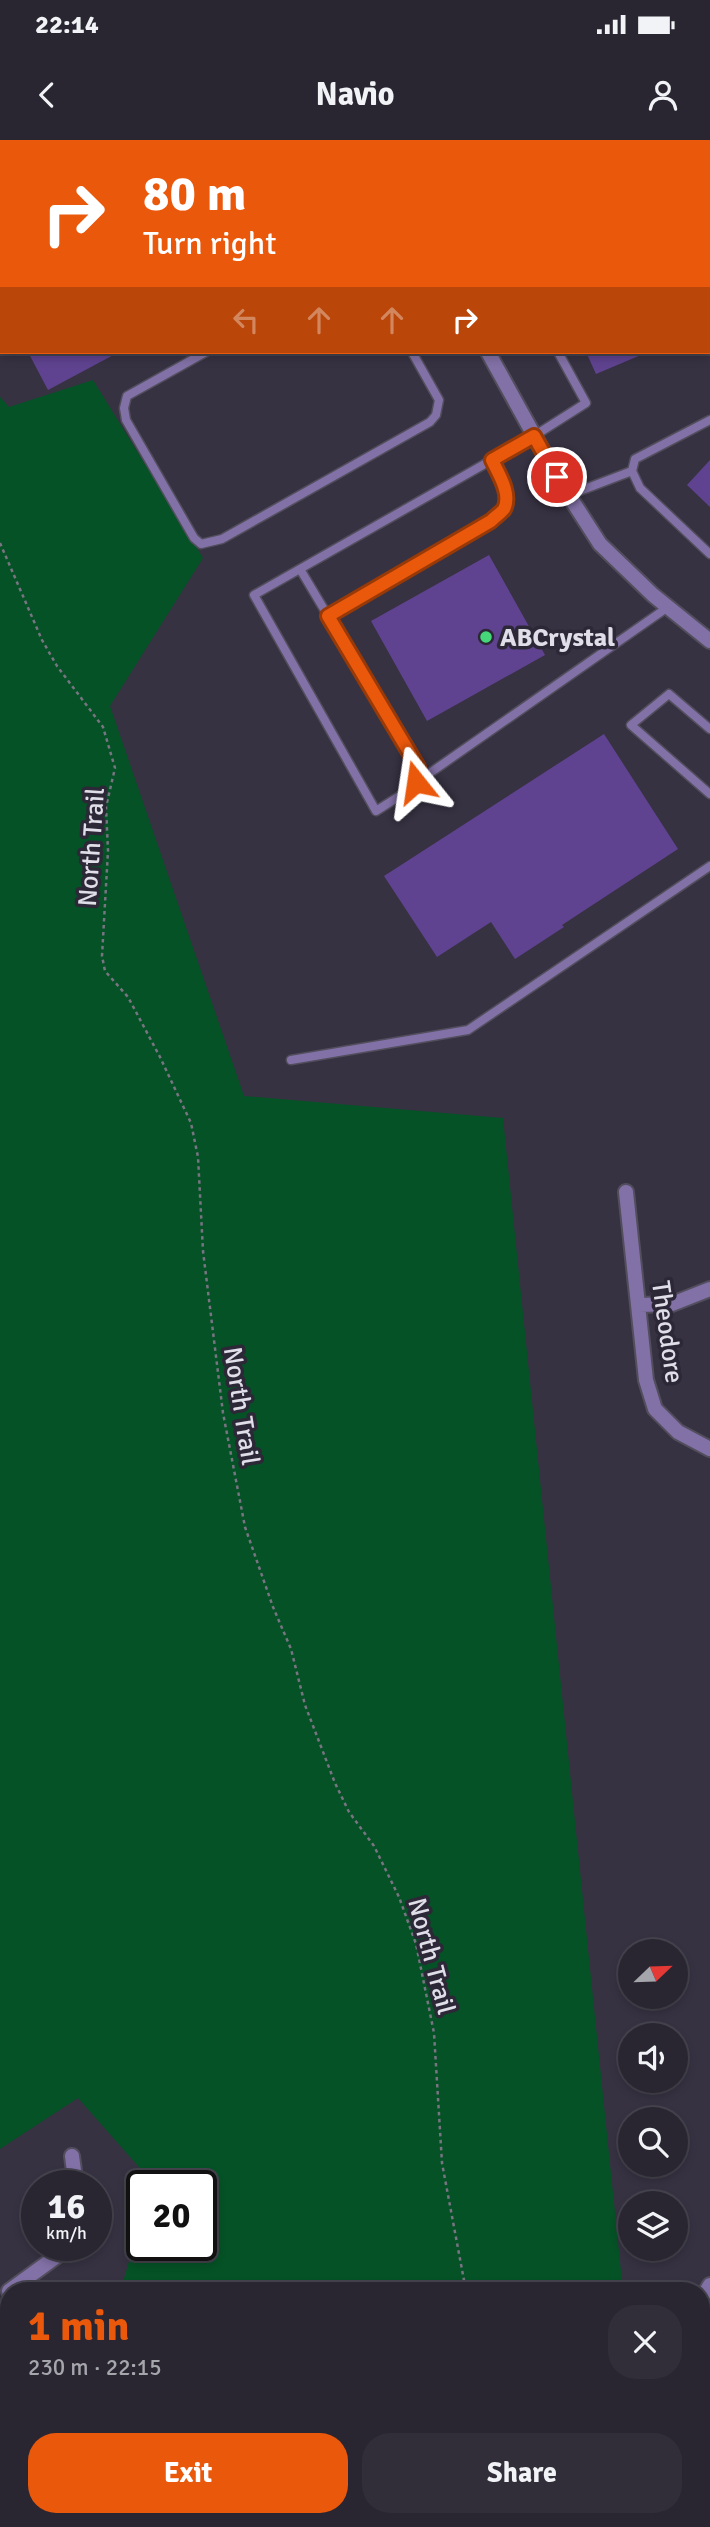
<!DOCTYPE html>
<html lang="en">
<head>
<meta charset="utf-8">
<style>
  body { margin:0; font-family:Signika,sans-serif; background:#312e3a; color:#f1f3f6; height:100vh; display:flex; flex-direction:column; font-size:26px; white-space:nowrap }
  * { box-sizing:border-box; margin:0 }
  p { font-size:23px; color:#a5a5ac }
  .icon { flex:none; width:38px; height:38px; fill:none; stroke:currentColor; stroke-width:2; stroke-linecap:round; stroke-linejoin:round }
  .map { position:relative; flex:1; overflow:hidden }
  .sheet { position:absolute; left:0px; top:2142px; width:710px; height:245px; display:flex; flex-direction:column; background:#292632; border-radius:28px 28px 0 0; box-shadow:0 4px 10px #0003,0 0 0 2px #45434d }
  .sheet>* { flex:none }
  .top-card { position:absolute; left:0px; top:0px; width:710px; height:214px; box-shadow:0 4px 10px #0003,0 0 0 2px #45434d; background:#ea580c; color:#fff; overflow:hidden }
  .needle { width:46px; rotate:67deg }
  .buttons { position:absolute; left:618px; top:1799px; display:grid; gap:14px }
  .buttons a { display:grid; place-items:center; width:70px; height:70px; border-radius:50%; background:#292632; box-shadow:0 4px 10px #0003,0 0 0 2px #45434d; font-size:35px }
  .speed { position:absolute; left:21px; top:2030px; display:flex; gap:14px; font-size:35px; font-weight:700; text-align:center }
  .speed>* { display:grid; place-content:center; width:91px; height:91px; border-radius:50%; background:#292632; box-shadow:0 4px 10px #0003,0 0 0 2px #45434d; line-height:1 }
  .speed small { font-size:18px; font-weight:400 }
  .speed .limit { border:4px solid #111; border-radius:10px; background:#fff; color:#111 }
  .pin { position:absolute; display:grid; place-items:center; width:60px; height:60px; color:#fff; margin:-30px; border:4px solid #fff; border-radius:50%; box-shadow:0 2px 7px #0007 }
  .me { position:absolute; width:77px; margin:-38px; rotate:345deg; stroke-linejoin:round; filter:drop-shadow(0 0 5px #0008) }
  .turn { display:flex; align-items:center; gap:24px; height:147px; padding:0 28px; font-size:32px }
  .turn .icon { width:91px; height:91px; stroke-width:2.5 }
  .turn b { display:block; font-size:49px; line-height:60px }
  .lanes { display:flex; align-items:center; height:66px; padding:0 28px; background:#0003; justify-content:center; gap:35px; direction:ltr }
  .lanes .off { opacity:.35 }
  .round { display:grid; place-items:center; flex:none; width:74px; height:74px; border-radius:28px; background:#312e3a }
  .head { display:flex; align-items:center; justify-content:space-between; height:119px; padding:0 28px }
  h1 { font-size:42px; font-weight:800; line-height:52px; color:#ea580c }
  .action { display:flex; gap:14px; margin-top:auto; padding:14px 28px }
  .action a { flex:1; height:80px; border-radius:28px; background:#ea580c; color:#fff; font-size:28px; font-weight:800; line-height:80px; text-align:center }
  .action a+a { background:#312e3a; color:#f1f3f6 }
  .status { display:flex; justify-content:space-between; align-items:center; height:49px; padding:0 35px; background:#292632; direction:ltr }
  .status svg { height:19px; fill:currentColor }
  header { display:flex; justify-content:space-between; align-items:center; height:91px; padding:0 28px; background:#292632; font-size:32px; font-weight:800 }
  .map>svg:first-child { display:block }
  .green { fill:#055226 }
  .building { fill:#5f4390 }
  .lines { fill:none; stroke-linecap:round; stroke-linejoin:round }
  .lane-casing { stroke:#524e5d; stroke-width:11 }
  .street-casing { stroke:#524e5d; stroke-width:18 }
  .path { stroke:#787482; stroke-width:2.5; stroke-dasharray:3.5 3.5; stroke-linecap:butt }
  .lane { stroke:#8271a6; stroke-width:8 }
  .street { stroke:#8271a6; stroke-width:14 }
  .route-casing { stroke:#983908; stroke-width:18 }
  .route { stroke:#ea580c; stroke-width:12 }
  .poi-dot { fill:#45d77a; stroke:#2d2837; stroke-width:2.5 }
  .labels { text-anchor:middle; stroke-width:7; stroke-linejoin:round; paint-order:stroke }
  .poi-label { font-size:26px; font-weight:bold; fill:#e0dee8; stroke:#2d2837; text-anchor:start }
  .street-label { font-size:26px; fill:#e0dee8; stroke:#2d2837 }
</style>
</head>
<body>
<div class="status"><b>22:14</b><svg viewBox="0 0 49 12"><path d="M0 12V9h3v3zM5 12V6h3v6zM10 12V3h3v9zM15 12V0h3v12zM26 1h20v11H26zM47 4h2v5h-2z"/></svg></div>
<header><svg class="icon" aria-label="back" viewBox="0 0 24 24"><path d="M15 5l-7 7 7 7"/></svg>Navio<svg class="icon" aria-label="person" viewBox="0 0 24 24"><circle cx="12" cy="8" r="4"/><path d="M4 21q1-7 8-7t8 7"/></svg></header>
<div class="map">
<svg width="710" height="2387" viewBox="0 0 710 2387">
  <rect width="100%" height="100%" fill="#373242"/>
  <path class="green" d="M 0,0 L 147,0 L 2,2 L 0,111 Z
    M 93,240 L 203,418 L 110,566 L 244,956 L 503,978 L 623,2151 L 115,2151 L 122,2145 L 142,2079 L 142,2105 L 201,2105 L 201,2046 L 152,2046 L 153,2043 L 78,1958 L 0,2009 L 0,257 L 9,267 Z
    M 9,2254 L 9,2361 L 0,2328 L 0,2268 Z
    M 13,2378 L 623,2378 L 621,2387 L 16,2387 Z"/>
  <path class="building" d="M 28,212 L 119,212 L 48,250 Z
    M 586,212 L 648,212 L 596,234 Z
    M 710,320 L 710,367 L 687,345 Z
    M 489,415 L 545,515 L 427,581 L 371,481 Z
    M 604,594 L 678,709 L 562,785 L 564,787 L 515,819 L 491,782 L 437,817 L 384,736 Z"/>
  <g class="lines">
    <defs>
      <path id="lane" d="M 357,2 L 357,0
        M 206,212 L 127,256 L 124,268 L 126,280 L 194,398 L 201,404 L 222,399 L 430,282 L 436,275 L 439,260 L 412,212
        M 710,280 L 635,319 L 632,331 L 640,348 L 710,414
        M 569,355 L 632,331
        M 300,429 L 418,627 L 414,647 L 376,671 L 254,455 L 534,296 L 586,263 L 558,212
        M 328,476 L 491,381 C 495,377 501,373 504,368 C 512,354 498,333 492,320
        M 710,589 L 669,554 L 631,585 L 710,654
        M 417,642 L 668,467
        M 291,920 L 468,890 L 710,726"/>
      <path id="street" d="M 433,0 L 434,2
        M 488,212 L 557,337 L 600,404 L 653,455 L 710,501
        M 626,1052 L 646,1240 L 655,1269 L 678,1292 L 710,1309
        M 639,1165 L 672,1164 L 710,1149
        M 72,2016 L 76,2046
        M 9,2151 L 57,2116 L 67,2105
        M 702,2158 L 710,2145"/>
    </defs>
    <use href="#lane" class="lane-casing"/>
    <use href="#street" class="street-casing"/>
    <path class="path" d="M 0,403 L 42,500 L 57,526 L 103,587 L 115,628 L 106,667 L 108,711 L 102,816 L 105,831 L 128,857 L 160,917 L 191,983 L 198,1017 L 203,1111 L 223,1273 L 245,1387 L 273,1467 L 291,1509 L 305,1565 L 335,1643 L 349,1672 L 374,1706 L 399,1757 L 416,1804 L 434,1893 L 442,2023 L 466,2151
      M 515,2378 L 515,2387"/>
    <use href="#lane" class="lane"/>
    <use href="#street" class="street"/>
  </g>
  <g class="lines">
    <defs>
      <path id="route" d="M 416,642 L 418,627 L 328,476 L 491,381 C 495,377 501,373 504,369 C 512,354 498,333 492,320 L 534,296 L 557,337"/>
    </defs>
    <use href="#route" class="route-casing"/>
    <use href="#route" class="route"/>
  </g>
  <circle class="poi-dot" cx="486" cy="497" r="7"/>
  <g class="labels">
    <g class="poi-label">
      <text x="500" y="506">ABCrystal</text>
    </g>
    <g class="street-label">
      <text transform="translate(91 707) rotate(-86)" y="9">North Trail</text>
      <text transform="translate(668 1192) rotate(82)" y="9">Theodore</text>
      <text transform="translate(242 1266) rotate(81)" y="9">North Trail</text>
      <text transform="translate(432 1816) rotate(75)" y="9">North Trail</text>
    </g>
  </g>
</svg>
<div class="buttons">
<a><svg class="needle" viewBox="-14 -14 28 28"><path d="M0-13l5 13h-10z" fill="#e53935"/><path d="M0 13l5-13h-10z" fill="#a5a5ac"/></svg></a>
<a><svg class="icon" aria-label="sound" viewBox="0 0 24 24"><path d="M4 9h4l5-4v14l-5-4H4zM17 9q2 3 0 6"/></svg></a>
<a><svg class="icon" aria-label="search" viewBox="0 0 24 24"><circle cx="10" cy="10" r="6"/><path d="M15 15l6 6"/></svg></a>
<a><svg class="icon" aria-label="layers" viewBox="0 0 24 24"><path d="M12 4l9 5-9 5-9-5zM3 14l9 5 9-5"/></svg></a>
</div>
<div class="speed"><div>16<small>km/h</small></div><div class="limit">20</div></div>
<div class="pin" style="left:557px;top:337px;background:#d93025"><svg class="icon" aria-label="arrive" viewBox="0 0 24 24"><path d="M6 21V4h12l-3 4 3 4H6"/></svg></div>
<svg class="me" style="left:416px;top:642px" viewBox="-20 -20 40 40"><path d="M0-17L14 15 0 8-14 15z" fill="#ea580c" stroke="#fff" stroke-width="4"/></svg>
<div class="top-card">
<div class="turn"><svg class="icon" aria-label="right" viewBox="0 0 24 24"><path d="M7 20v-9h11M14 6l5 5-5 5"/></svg><div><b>80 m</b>Turn right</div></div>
<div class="lanes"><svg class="icon off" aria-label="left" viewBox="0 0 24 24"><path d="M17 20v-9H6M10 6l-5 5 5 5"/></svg><svg class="icon off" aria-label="ahead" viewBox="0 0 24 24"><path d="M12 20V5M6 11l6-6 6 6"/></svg><svg class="icon off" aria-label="ahead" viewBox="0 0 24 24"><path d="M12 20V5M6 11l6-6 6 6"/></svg><svg class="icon" aria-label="right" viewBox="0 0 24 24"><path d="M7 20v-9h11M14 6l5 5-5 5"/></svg></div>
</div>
<section class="sheet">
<div class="head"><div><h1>1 min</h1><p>230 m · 22:15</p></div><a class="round"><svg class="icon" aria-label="close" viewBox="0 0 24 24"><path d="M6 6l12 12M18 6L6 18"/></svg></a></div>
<div class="action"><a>Exit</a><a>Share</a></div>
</section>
</div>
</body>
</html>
